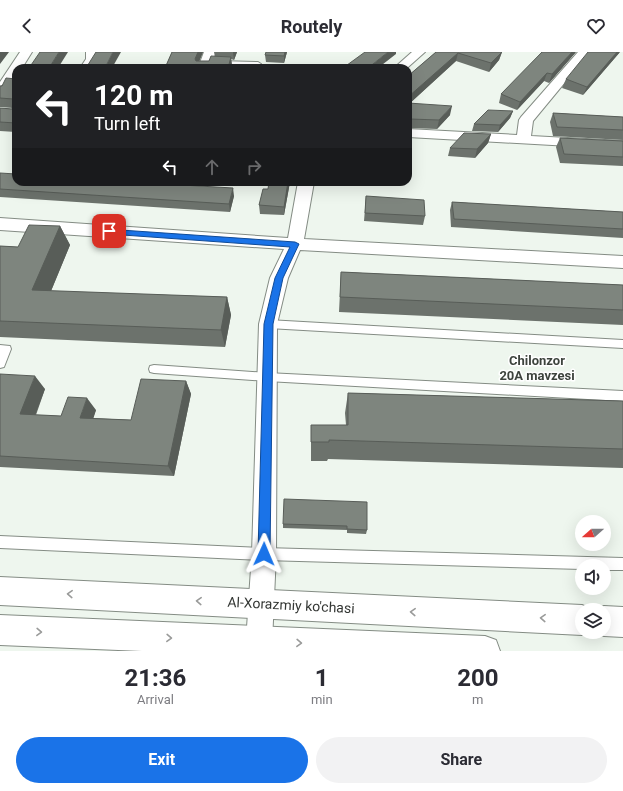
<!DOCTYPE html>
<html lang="en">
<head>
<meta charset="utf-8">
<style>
  body { margin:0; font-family:Roboto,sans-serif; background:#f2f2f3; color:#2b2b33; height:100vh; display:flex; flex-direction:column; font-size:15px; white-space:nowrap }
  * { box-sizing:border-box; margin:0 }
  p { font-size:13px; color:#7c7c81 }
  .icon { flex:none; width:22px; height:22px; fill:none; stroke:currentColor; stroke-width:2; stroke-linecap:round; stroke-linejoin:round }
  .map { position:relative; height:599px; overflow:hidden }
  .side { display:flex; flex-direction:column; background:#fff; flex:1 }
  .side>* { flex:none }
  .guide { position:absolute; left:12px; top:12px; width:400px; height:122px; border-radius:12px; box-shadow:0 4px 16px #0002; background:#202124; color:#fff; overflow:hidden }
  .needle { width:26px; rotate:249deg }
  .fabs { position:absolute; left:575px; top:463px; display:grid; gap:8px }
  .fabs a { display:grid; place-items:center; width:36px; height:36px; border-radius:50%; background:#fff; box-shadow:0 4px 16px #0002; font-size:20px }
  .pin { position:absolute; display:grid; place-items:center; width:34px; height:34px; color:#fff; margin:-17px; border-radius:8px; box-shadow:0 2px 6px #0006 }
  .me { position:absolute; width:44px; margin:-22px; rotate:1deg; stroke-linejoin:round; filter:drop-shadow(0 0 3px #0008) }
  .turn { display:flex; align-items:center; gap:14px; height:84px; padding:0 16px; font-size:18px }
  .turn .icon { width:52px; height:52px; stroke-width:2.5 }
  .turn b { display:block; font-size:28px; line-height:34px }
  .lanes { display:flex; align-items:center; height:38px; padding:0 16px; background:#0003; justify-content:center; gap:20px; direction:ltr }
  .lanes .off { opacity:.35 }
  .eta { display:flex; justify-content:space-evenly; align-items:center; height:68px; text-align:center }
  .eta b { font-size:24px; font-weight:700; line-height:28px }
  .cta { display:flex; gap:8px; margin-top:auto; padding:8px 16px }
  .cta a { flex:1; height:46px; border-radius:24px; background:#1a73e8; color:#fff; font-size:16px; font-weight:700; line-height:46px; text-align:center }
  .cta a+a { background:#f2f2f3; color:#2b2b33 }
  header { display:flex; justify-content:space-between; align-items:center; height:52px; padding:0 16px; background:#fff; font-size:18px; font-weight:700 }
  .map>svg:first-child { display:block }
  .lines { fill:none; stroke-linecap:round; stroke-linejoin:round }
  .lane-casing { stroke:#848c84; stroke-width:2 }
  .street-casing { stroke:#848c84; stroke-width:2 }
  .secondary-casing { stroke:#848c84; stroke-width:2 }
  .lane { fill:#fff; fill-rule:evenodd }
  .street { fill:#fff; fill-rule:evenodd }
  .secondary { fill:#fff; fill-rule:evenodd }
  .wall { fill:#6c726c }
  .shaded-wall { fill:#585d58 }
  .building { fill:#7e857e; stroke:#585d58 }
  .oneway { stroke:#9a9b9a }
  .route { fill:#1a73e8; stroke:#114b97 }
  .labels { text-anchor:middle; stroke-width:3; stroke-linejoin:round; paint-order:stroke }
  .neighbourhood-label { font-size:13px; font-weight:bold; fill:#3d433d; stroke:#fff }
  .near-street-label { font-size:14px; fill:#343734; stroke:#fff }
</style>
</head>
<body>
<header><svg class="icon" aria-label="back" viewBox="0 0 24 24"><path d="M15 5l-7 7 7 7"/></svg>Routely<svg class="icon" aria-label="heart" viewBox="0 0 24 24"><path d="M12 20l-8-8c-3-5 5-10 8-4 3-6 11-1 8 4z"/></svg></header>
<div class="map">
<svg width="623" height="599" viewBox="0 0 623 599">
  <rect width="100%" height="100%" fill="#eef6ee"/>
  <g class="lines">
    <defs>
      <path id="lane" d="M 218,9 L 258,10 L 261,12 L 258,14 L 216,12 L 215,11 Z
        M 268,268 L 623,288 L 623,296 L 268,276 L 265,275 L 263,272 L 265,269 Z
        M 0,293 L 10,294 L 11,297 L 4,315 L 0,316 Z
        M 154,313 L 267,321 L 623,339 L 623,349 L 267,329 L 154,321 L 150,320 L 149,317 L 150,314 Z
        M 0,484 L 264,496 L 623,506 L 623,518 L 604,518 L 604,514 L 582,514 L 582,517 L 264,508 L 0,496 Z"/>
      <path id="street" d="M 20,0 L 32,0 L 22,16 L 16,16 L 16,24 L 5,42 L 0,43 L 0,30 Z
        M 86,0 L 98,0 L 98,7 L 92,16 L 80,16 L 86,7 Z
        M 204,0 L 216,0 L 210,16 L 198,16 Z
        M 412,0 L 425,0 L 407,16 L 394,16 Z
        M 578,0 L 590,0 L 533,69 L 531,84 L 623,89 L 623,97 L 408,85 L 408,77 L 517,83 L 519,68 L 521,65 Z
        M 298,130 L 314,130 L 304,187 L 623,204 L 623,216 L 300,198 L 288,226 L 277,272 L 276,502 L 272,590 L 268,599 L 250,599 L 246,590 L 252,502 L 259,272 L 270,226 L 284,197 L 0,178 L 0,166 L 288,186 Z"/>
      <path id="secondary" d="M 0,525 L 582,553 L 593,558 L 582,558 L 582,580 L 588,580 L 582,583 L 0,553 Z
        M 604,554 L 623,555 L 623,585 L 604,584 L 595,580 L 604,580 L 604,558 L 595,558 Z
        M 0,563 L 485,584 L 496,588 L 500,599 L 142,599 L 0,593 Z"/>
    </defs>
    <use href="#lane" class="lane-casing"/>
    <use href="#street" class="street-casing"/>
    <use href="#secondary" class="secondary-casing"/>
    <use href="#lane" class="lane"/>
    <use href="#street" class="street"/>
    <use href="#secondary" class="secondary"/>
  </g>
  <path class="wall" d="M 172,0 L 203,0 L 199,9 L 209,9 L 215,5 L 214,0 L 237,0 L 234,8 L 231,7 L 232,14 L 165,16 Z
    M 287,0 L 284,11 L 266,10 L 265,3 Z
    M 436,0 L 502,0 L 499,8 L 489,20 L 456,9 L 410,51 L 450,63 L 437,77 L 408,76 L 408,24 Z
    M 576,0 L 549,31 L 544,29 L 517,58 L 499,51 L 501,42 Z
    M 620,0 L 583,43 L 562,36 L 566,27 Z
    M 16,27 L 16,80 L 0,79 L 0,56 L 12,57 L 13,56 L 0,55 L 0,34 Z
    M 513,59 L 510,66 L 498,80 L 472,79 L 474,72 Z
    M 553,61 L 623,65 L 623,88 L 553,84 L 550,70 Z
    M 491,82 L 488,91 L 475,106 L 448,104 L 450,96 Z
    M 560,86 L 623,89 L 623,114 L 560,111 L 556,95 Z
    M 0,121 L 16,130 L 172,130 L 171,132 L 234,144 L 230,160 L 0,145 Z
    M 290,130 L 284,163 L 260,162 L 259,153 L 268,137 Z
    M 366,144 L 425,164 L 423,173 L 364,169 Z
    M 452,150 L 623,160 L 623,186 L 451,175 L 450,158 Z
    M 60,174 L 70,193 L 51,239 L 227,245 L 231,263 L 225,295 L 0,285 L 0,194 L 18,195 Z
    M 341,220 L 623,233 L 623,273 L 339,260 Z
    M 0,322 L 45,337 L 36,363 L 61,364 L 96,358 L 93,366 L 131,368 L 186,329 L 191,342 L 174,424 L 0,415 Z
    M 348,341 L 623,349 L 623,416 L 328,407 L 327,409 L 311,409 L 311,390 L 346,373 L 345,361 Z
    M 367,450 L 367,478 L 366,482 L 347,481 L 347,478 L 283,476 L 283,472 Z"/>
  <path class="shaded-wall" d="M 0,0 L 9,0 L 0,12 Z
    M 59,0 L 68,0 L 58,16 L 49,16 Z
    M 113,0 L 121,0 L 112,16 L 105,16 Z
    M 198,0 L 203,0 L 197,15 L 195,7 Z
    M 233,0 L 237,0 L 234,8 Z
    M 285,0 L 287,0 L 284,11 L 284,4 Z
    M 388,0 L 396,0 L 396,2 L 378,16 L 368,16 Z
    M 502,0 L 499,8 L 489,20 L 491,11 Z
    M 572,0 L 576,0 L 549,31 L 552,22 Z
    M 617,0 L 620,0 L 583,43 L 587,35 Z
    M 458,1 L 456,9 L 408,53 L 408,45 Z
    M 231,5 L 232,14 L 232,16 L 228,16 Z
    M 547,21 L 544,29 L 517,58 L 520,50 Z
    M 452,54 L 450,63 L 437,77 L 439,68 Z
    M 513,59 L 510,66 L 498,80 L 500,73 Z
    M 491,82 L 488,91 L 475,106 L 477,97 Z
    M 166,130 L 172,130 L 168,140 L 165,132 Z
    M 288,130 L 290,130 L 284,163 L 284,155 Z
    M 233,136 L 234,144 L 230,160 L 229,152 Z
    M 60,174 L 70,193 L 44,256 L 32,238 Z
    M 227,245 L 231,263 L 225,295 L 221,278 Z
    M 35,324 L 45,337 L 31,374 L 20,362 Z
    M 186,329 L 191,342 L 174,424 L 168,414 Z
    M 87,346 L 96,358 L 90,377 L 80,366 Z"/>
  <path class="building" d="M 40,0 L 59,0 L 49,16 L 29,16 Z
    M 96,0 L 113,0 L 105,16 L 86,16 Z
    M 172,0 L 198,0 L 195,7 L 196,9 L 209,9 L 211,4 L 231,5 L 228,16 L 165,16 Z
    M 266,0 L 285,0 L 284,4 L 265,3 Z
    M 365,0 L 388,0 L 368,16 L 343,16 Z
    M 436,0 L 502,0 L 491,11 L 458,1 L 408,45 L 408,24 Z
    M 542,0 L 572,0 L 552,22 L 547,21 L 520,50 L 501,42 Z
    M 588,0 L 617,0 L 587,35 L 566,27 Z
    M 6,26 L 16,27 L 16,71 L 0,70 L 0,56 L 12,57 L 13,47 L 0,46 L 0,34 L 2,34 Z
    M 408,51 L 452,54 L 439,68 L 410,67 L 408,73 Z
    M 488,58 L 513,59 L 500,73 L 474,72 Z
    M 553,61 L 623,65 L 623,78 L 557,75 Z
    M 464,81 L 491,82 L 477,97 L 450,96 Z
    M 560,86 L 623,89 L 623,105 L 564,102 Z
    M 0,121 L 16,122 L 16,130 L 166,130 L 165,132 L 233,136 L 229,152 L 0,137 Z
    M 269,130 L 288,130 L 284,155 L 259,153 L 263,137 L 268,137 Z
    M 366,144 L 424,148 L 425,164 L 365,161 Z
    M 452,150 L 623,160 L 623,177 L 454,167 Z
    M 29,173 L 60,174 L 32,238 L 227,245 L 221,278 L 0,269 L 0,194 L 18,195 Z
    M 341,220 L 623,233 L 623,258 L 340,245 Z
    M 0,322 L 35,324 L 20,362 L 61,364 L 68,345 L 87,346 L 80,366 L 131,368 L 141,327 L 186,329 L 168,414 L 0,404 Z
    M 348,341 L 623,349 L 623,397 L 329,388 L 329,390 L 311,390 L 311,373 L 348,373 Z
    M 284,447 L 367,450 L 367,478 L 347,477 L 347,474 L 283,472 Z"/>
  <defs><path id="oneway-chevron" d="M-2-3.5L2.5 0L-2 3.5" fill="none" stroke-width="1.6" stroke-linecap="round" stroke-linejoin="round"/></defs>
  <g class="oneway">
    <use href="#oneway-chevron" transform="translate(70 542) rotate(-177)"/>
    <use href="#oneway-chevron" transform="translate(199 549) rotate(-177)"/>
    <use href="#oneway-chevron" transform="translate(413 560) rotate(-177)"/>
    <use href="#oneway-chevron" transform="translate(543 566) rotate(-177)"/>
    <use href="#oneway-chevron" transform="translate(39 580) rotate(2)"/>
    <use href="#oneway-chevron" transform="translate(169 586) rotate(2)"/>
    <use href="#oneway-chevron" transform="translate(299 591) rotate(2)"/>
  </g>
  <path class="route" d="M 106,177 L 295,190 L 299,192 L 283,226 L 273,272 L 270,502 L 268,506 L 264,507 L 260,506 L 258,502 L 264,272 L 275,226 L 290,195 L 109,182 L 106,181 Z"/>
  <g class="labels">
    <g class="neighbourhood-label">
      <text x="537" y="313">Chilonzor<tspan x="537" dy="15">20A mavzesi</tspan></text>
    </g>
    <g class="near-street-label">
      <text transform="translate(291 553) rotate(3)" y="5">Al-Xorazmiy ko'chasi</text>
    </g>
  </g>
</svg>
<div class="fabs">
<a><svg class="needle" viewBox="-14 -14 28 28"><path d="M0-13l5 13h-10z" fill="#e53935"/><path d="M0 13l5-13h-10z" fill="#7c7c81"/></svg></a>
<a><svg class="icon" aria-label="sound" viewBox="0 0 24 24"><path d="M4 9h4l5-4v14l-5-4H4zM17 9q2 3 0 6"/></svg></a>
<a><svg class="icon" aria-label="layers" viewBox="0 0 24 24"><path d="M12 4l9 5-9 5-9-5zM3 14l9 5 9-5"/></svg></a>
</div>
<div class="pin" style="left:109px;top:179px;background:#d93025"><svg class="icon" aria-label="arrive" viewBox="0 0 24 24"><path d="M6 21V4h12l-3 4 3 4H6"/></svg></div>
<svg class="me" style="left:264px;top:502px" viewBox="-20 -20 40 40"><path d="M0-17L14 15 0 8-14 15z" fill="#1a73e8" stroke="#fff" stroke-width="4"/></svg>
<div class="guide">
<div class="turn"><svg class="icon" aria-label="left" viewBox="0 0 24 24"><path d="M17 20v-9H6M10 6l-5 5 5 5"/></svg><div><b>120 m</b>Turn left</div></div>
<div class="lanes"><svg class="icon" aria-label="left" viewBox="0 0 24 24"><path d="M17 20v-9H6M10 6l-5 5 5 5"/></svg><svg class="icon off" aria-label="ahead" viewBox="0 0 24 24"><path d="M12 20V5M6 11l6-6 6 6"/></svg><svg class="icon off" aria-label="right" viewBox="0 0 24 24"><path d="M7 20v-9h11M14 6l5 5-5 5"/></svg></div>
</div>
</div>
<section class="side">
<div class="eta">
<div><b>21:36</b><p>Arrival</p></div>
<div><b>1</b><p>min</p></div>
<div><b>200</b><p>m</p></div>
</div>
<div class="cta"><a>Exit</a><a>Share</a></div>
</section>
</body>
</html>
